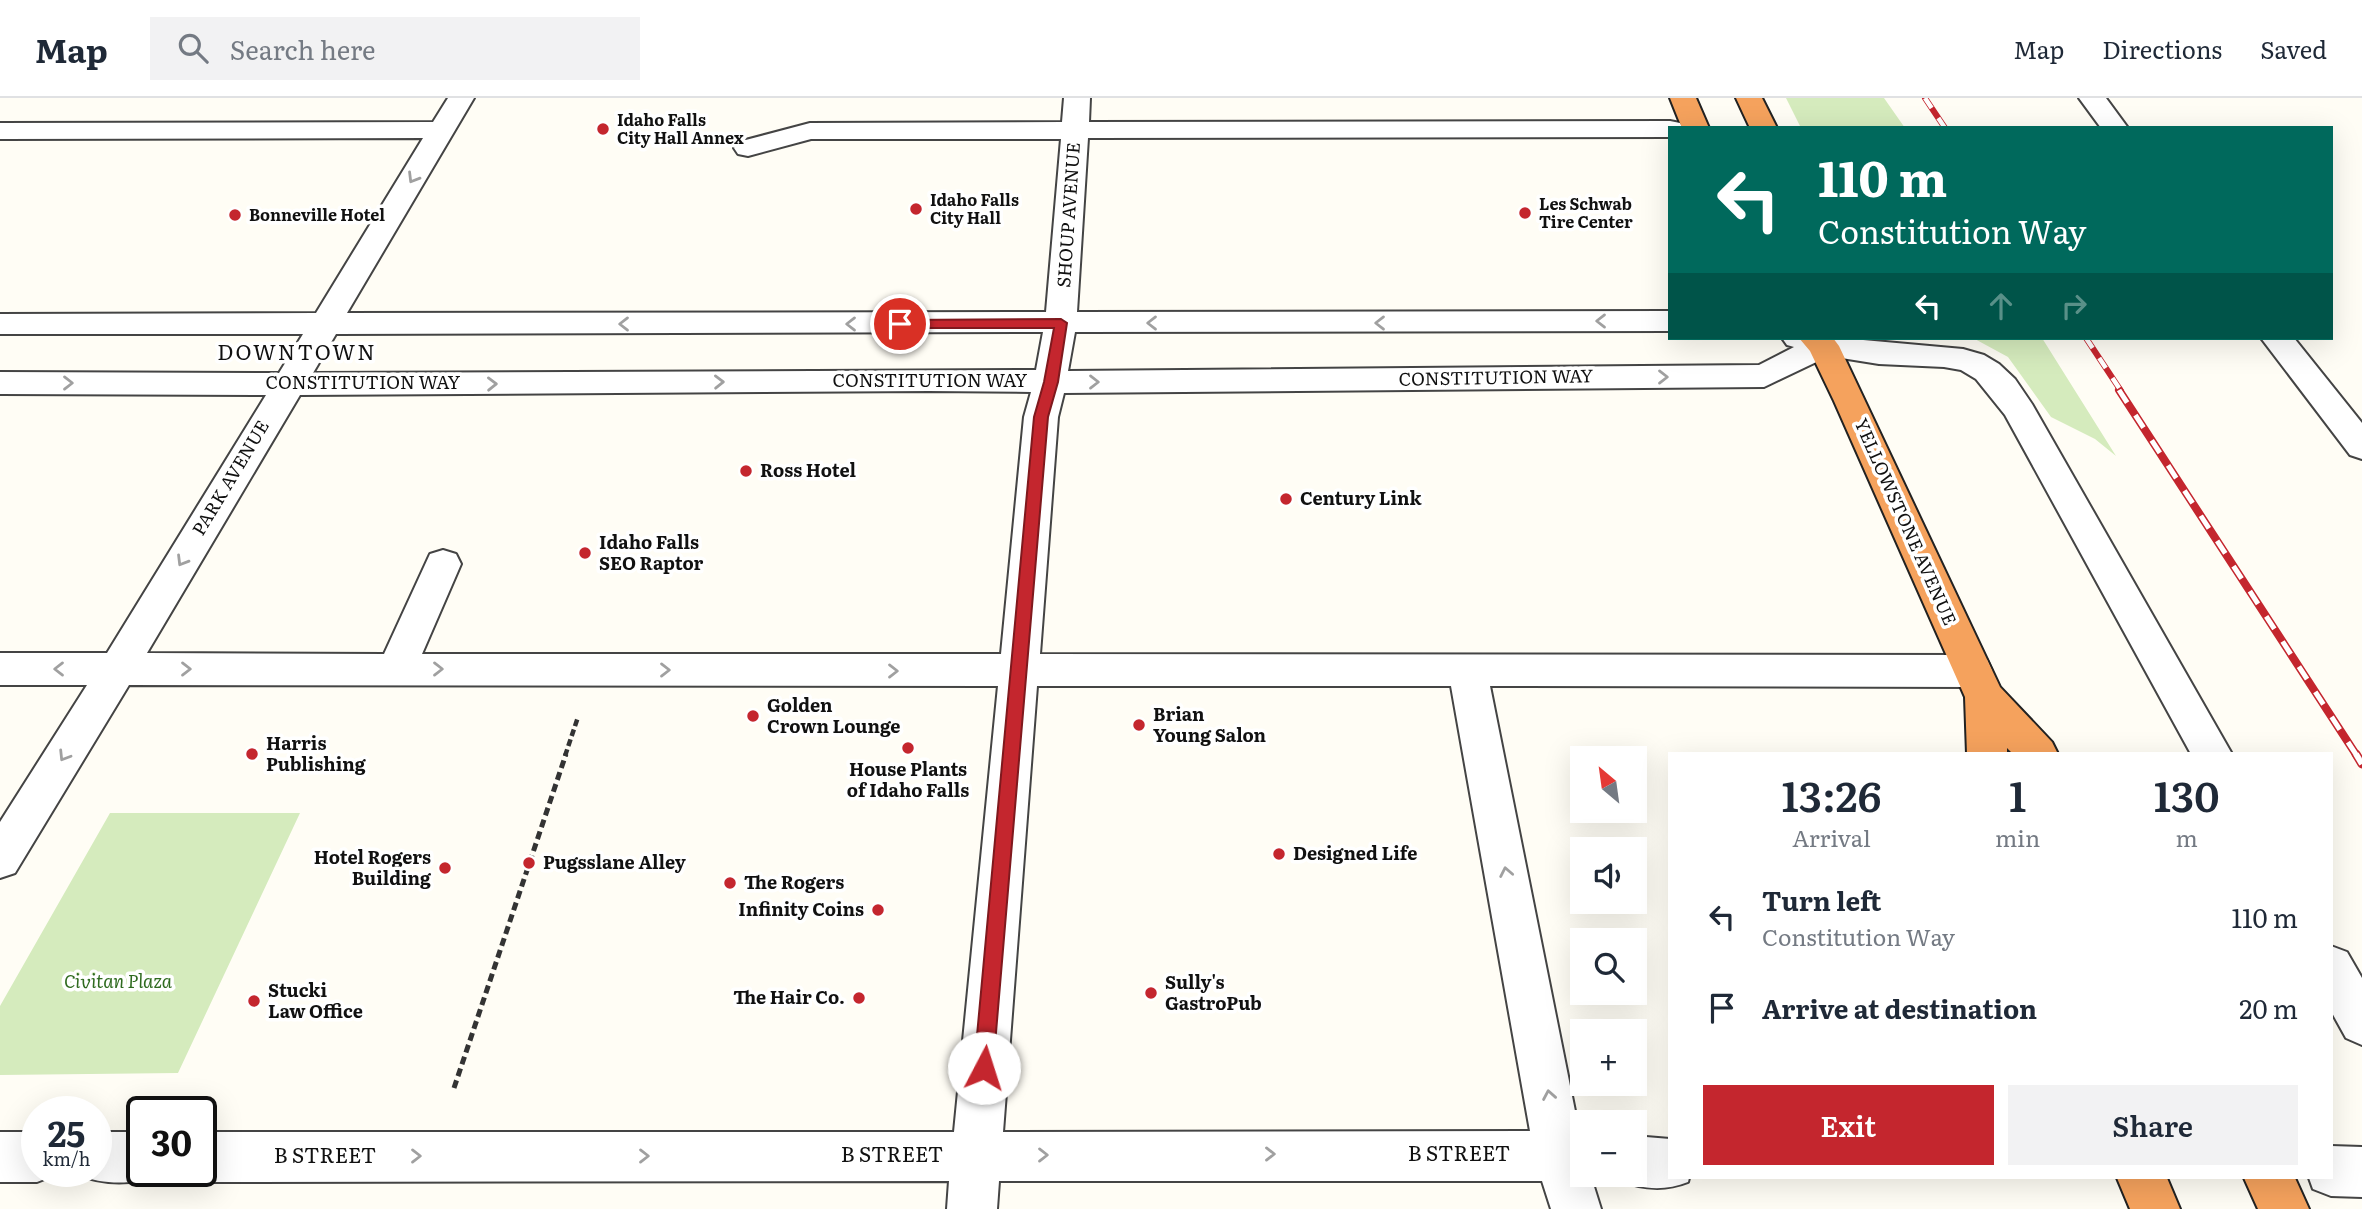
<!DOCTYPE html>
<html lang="en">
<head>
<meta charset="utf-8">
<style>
  body { margin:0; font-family:Literata,serif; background:#f2f2f3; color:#1f2937; height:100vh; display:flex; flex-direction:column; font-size:26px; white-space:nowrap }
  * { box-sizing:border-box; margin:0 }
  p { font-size:23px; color:#747a83 }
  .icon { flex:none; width:38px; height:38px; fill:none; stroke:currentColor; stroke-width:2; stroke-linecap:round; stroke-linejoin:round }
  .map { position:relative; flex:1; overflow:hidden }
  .drawer { position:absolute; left:1668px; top:654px; width:665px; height:427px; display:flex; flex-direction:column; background:#fff; border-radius:0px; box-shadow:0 7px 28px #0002 }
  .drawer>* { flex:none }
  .top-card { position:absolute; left:1668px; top:28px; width:665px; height:214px; border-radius:0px; box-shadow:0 7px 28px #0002; background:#00695c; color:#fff; overflow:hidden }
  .needle { width:46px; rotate:331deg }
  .tools { position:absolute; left:1570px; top:648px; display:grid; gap:14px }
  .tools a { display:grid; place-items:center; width:77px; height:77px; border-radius:0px; background:#fff; box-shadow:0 7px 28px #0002; font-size:35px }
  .speed { position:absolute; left:21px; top:998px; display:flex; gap:14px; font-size:35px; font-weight:700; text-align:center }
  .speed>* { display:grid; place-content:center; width:91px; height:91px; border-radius:50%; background:#fff; box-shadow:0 7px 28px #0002; line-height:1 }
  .speed small { font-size:18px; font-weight:400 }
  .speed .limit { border:4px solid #111; border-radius:10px; background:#fff; color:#111 }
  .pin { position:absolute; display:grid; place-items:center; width:60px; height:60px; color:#fff; margin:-30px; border:4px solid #fff; border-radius:50%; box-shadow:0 2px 7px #0007 }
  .me { position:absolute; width:77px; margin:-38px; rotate:5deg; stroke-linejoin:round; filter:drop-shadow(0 0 5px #0008) }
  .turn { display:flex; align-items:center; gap:24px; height:147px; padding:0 35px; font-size:32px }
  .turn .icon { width:91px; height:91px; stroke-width:2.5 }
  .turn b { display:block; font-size:49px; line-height:60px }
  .lanes { display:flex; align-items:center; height:66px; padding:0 35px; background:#0003; justify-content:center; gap:35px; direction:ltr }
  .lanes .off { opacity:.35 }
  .eta { display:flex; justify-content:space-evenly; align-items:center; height:119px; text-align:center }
  .eta b { font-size:42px; font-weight:600; line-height:49px }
  .action { display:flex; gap:14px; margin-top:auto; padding:14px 35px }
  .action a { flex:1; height:80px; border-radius:0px; background:#c4262e; color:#fff; font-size:28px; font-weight:600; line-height:80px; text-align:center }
  .action a+a { background:#f2f2f3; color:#1f2937 }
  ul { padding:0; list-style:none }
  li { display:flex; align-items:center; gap:21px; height:91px; padding:0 35px }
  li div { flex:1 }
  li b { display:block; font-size:26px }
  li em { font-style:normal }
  header { display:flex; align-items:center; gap:42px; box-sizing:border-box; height:98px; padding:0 35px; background:#fff; border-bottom:2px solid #e0e1e3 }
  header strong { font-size:33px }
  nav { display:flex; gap:38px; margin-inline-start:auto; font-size:24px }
  .search { width:490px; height:63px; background:#f2f2f3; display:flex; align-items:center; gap:18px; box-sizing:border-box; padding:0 24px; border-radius:0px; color:#747a83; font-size:26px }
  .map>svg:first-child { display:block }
  .green { fill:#d5ebbd }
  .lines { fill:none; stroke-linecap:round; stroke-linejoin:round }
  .minor-casing { stroke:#444; stroke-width:4 }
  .highway-casing { stroke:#222; stroke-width:4 }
  .path-far1 { stroke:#333; stroke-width:4.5; stroke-dasharray:7 3.5; stroke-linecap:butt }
  .path { stroke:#333; stroke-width:5; stroke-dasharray:8 4.5; stroke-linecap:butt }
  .minor { fill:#fff; fill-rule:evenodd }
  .highway { fill:#f5a25d; fill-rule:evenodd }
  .rail-far2-casing { stroke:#c4262e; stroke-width:6 }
  .rail-far1-casing { stroke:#c4262e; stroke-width:8 }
  .rail-casing { stroke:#c4262e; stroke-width:9 }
  .rail-far2 { stroke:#fff; stroke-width:4.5; stroke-dasharray:12; stroke-linecap:butt }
  .rail-far1 { stroke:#fff; stroke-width:5; stroke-dasharray:15; stroke-linecap:butt }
  .rail { stroke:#fff; stroke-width:6; stroke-dasharray:18; stroke-linecap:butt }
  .oneway { stroke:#a0a0a0 }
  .route { fill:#c4262e; stroke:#7f191e; stroke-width:2 }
  .poi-dot { fill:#c4262e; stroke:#fff; stroke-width:2.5 }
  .labels { text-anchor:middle; stroke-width:7; stroke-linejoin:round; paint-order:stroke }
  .far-poi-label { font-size:16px; font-weight:bold; fill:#111; stroke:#fff; text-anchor:start }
  .street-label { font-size:18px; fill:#111; stroke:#fff }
  .poi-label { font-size:18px; font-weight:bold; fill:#111; stroke:#fff; text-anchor:start }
  .park-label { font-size:18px; font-style:italic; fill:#2f6b1f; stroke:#fff }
  .quarter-label { font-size:21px; letter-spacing:2px; fill:#111; stroke:#fff }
  .near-street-label { font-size:21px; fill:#111; stroke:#fff }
</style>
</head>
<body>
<header>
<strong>Map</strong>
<div class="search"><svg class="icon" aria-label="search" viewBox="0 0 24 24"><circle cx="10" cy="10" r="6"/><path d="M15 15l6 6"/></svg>Search here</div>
<nav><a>Map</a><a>Directions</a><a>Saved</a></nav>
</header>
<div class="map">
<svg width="2362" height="1111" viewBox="0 0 2362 1111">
  <rect width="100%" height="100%" fill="#fffdf5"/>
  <path class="green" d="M 1786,0 L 1884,0 L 1905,30 L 1801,30 Z
    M 1973,240 L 2042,240 L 2116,358 L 2095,341 L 2051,319 L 2008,259 Z
    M 110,715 L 300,715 L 178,975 L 0,977 L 0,908 Z"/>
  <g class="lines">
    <defs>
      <path id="minor" d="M 448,0 L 474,0 L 347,215 L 1046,214 L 1061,41 L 811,41 L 748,58 L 738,56 L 734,50 L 738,44 L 810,25 L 1062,24 L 1064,0 L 1090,0 L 1089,24 L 1670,23 L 1680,25 L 1683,30 L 1670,30 L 1670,39 L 1088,40 L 1077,214 L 1670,213 L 1670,233 L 1075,234 L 1068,273 L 1759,267 L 1794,249 L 1787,247 L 1782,240 L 1841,240 L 1963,251 L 1984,257 L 1999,266 L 2015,281 L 2032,306 L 2232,656 L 2191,656 L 2005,317 L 1976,281 L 1961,272 L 1944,269 L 1879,266 L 1829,258 L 1764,289 L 1064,295 L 1058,319 L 1040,556 L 1973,557 L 1987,562 L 1992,573 L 1987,584 L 1973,589 L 1490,588 L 1579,1033 L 1582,1033 L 1582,1076 L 1598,1076 L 1591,1079 L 1601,1111 L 1551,1111 L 1542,1083 L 999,1083 L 997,1111 L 947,1111 L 949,1083 L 201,1084 L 183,1077 L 182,1073 L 201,1073 L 201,1034 L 954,1034 L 998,588 L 129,587 L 15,775 L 0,780 L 0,724 L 87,587 L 0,587 L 0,555 L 107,555 L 266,297 L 0,296 L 0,274 L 279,275 L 303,236 L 0,236 L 0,216 L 316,215 L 423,40 L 0,41 L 0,25 L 433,24 ZM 1043,234 L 1036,272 L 313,275 L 336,236 ZM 929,293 L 1031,294 L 1024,319 L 1001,556 L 422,556 L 461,466 L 456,456 L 443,452 L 430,456 L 384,556 L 147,555 L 300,297 ZM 1037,588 L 1451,588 L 1530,1033 L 1003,1034 Z
        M 2079,0 L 2106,0 L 2128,30 L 2101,30 Z
        M 2261,240 L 2294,240 L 2362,325 L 2362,361 L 2350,357 Z
        M 2331,848 L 2347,854 L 2362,880 L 2362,947 L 2346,940 L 2331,913 Z
        M 0,1034 L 37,1034 L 37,1073 L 56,1073 L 55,1077 L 37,1084 L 0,1084 Z
        M 96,1034 L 142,1034 L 142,1073 L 161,1073 L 160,1077 C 134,1087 104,1087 78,1077 L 77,1073 L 96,1073 Z
        M 1634,1038 L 1670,1041 L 1670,1080 L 1689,1080 L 1688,1084 C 1663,1094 1640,1091 1616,1081 L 1615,1076 L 1634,1076 Z
        M 2331,1048 L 2362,1049 L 2362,1099 L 2331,1098 L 2313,1091 L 2309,1080 L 2331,1080 Z"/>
      <path id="highway" d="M 1670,0 L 1696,0 L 1709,30 L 1682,30 Z
        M 1736,0 L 1762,0 L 1777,30 L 1750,30 Z
        M 1799,240 L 1833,240 L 1839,248 L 2000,589 L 2052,644 L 2058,656 L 2013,656 L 2007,650 L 2007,656 L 1967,656 L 1965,599 L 1834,303 L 1810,253 Z
        M 2117,1080 L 2167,1080 L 2180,1111 L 2130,1111 Z
        M 2244,1080 L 2295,1080 L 2309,1111 L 2258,1111 Z"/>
    </defs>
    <use href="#minor" class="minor-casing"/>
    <use href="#highway" class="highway-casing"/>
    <path class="path-far1" d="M 565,658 L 578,619"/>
    <path class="path" d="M 454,990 L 566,656"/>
    <use href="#minor" class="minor"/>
    <use href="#highway" class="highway"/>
    <defs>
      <path id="rail-far2" d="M 1925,0 L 1945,30
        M 2086,240 L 2121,293"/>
      <path id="rail-far1" d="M 2119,292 L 2357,658"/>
      <path id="rail" d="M 2356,656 L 2362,666"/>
    </defs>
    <use href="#rail-far2" class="rail-far2-casing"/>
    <use href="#rail-far1" class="rail-far1-casing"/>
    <use href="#rail" class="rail-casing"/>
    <use href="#rail-far2" class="rail-far2"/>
    <use href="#rail-far1" class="rail-far1"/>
    <use href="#rail" class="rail"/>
  </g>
  <defs><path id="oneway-chevron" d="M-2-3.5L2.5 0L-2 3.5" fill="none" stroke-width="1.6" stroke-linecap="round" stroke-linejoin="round" transform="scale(1.75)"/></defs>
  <g class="oneway">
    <use href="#oneway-chevron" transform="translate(413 80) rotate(121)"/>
    <use href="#oneway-chevron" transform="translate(1601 223) rotate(180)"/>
    <use href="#oneway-chevron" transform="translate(1152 225) rotate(-180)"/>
    <use href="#oneway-chevron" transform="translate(1380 225) rotate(180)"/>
    <use href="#oneway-chevron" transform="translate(624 226) rotate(180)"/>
    <use href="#oneway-chevron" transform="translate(851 226) rotate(180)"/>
    <use href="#oneway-chevron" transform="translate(1663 279)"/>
    <use href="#oneway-chevron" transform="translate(719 284) rotate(-1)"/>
    <use href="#oneway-chevron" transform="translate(1094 284)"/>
    <use href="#oneway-chevron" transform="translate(68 285)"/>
    <use href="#oneway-chevron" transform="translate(492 286) rotate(-1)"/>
    <use href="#oneway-chevron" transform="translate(182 463) rotate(121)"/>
    <use href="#oneway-chevron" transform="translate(59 571) rotate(180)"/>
    <use href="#oneway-chevron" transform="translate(186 571)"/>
    <use href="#oneway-chevron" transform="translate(438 571)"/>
    <use href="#oneway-chevron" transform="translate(665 572)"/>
    <use href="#oneway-chevron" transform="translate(893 573)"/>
    <use href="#oneway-chevron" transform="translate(64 658) rotate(122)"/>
    <use href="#oneway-chevron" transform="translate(1506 774) rotate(-101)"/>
    <use href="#oneway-chevron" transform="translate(1549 997) rotate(-100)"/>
    <use href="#oneway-chevron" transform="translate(1270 1056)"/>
    <use href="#oneway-chevron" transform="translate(1043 1057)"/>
    <use href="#oneway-chevron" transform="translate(416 1058)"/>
    <use href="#oneway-chevron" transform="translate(644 1058)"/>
  </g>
  <path class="route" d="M 1061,221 L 1067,225 L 1058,284 L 1048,319 L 993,970 L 990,977 L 984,980 L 977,977 L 974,970 L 1034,319 L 1044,284 L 1054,230 L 900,230 L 893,226 L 900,222 Z"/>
  <g class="poi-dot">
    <circle cx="603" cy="31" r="7"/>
    <circle cx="916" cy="111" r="7"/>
    <circle cx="1525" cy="115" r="7"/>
    <circle cx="235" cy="117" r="7"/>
    <circle cx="746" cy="373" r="7"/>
    <circle cx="1286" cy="401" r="7"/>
    <circle cx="585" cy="455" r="7"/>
    <circle cx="753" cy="618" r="7"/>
    <circle cx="1139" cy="627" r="7"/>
    <circle cx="908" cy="650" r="7"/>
    <circle cx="252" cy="656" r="7"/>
    <circle cx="1279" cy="756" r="7"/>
    <circle cx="529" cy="765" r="7"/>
    <circle cx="445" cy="770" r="7"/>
    <circle cx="730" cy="785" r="7"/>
    <circle cx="878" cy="812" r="7"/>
    <circle cx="1151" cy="895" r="7"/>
    <circle cx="859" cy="900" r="7"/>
    <circle cx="254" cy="903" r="7"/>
  </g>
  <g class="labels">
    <g class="far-poi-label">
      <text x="617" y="28">Idaho Falls<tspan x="617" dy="18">City Hall Annex</tspan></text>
      <text x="930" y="108">Idaho Falls<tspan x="930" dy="18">City Hall</tspan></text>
      <text x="1539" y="112">Les Schwab<tspan x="1539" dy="18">Tire Center</tspan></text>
      <text x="249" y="123">Bonneville Hotel</text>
    </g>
    <g class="street-label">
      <text transform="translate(1069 117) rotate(-86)" y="6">SHOUP AVENUE</text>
      <text transform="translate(1496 280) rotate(-1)" y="6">CONSTITUTION WAY</text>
      <text x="930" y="289">CONSTITUTION WAY</text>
      <text x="363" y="291">CONSTITUTION WAY</text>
      <text transform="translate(231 380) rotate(-59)" y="6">PARK AVENUE</text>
      <text transform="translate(1905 424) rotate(66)" y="6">YELLOWSTONE AVENUE</text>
    </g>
    <g class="poi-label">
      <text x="760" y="379">Ross Hotel</text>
      <text x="1300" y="407">Century Link</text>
      <text x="599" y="451">Idaho Falls<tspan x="599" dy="21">SEO Raptor</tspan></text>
      <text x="767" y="614">Golden<tspan x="767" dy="21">Crown Lounge</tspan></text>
      <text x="1153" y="623">Brian<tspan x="1153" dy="21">Young Salon</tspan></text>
      <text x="266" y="652">Harris<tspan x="266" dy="21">Publishing</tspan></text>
      <text x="908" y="678" text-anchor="middle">House Plants<tspan x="908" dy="21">of Idaho Falls</tspan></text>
      <text x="1293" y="762">Designed Life</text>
      <text x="431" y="766" text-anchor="end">Hotel Rogers<tspan x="431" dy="21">Building</tspan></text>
      <text x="543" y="771">Pugsslane Alley</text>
      <text x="744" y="791">The Rogers</text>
      <text x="864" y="818" text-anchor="end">Infinity Coins</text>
      <text x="1165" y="891">Sully's<tspan x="1165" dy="21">GastroPub</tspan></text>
      <text x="268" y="899">Stucki<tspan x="268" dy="21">Law Office</tspan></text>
      <text x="845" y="906" text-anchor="end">The Hair Co.</text>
    </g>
    <g class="park-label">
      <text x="118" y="890">Civitan Plaza</text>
    </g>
    <g class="quarter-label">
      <text x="297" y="262">DOWNTOWN</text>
    </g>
    <g class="near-street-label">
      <text x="1459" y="1063">B STREET</text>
      <text x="892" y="1064">B STREET</text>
      <text x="325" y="1065">B STREET</text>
    </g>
  </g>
</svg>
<div class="tools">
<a><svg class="needle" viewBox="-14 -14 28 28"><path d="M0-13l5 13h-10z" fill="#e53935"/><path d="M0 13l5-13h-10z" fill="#747a83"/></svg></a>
<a><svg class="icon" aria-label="sound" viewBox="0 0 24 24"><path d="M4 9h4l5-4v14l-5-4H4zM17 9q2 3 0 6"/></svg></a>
<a><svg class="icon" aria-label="search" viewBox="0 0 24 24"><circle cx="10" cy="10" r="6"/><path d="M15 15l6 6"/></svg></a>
<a>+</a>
<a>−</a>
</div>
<div class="speed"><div>25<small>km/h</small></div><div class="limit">30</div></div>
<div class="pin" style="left:900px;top:226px;background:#d93025"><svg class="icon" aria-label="arrive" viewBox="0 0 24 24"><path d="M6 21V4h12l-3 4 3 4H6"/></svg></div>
<svg class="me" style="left:984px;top:970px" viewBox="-20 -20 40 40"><circle r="19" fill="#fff"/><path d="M0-13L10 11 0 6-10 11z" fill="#c4262e"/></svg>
<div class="top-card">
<div class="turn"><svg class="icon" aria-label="left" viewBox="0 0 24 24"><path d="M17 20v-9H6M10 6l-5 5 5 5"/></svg><div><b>110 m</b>Constitution Way</div></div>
<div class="lanes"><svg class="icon" aria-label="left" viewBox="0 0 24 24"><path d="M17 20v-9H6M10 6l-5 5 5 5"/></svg><svg class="icon off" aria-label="ahead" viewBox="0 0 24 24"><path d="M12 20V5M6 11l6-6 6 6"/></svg><svg class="icon off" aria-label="right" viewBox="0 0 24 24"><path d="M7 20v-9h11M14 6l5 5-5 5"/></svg></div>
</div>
<section class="drawer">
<div class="eta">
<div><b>13:26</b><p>Arrival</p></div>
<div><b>1</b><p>min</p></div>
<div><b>130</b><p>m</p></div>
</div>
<ul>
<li><svg class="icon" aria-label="left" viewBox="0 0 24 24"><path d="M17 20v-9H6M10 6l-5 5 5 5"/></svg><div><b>Turn left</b><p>Constitution Way</p></div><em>110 m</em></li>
<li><svg class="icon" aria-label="arrive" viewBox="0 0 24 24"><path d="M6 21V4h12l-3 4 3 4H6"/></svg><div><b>Arrive at destination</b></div><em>20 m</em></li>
</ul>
<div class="action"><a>Exit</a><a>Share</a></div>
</section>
</div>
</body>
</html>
